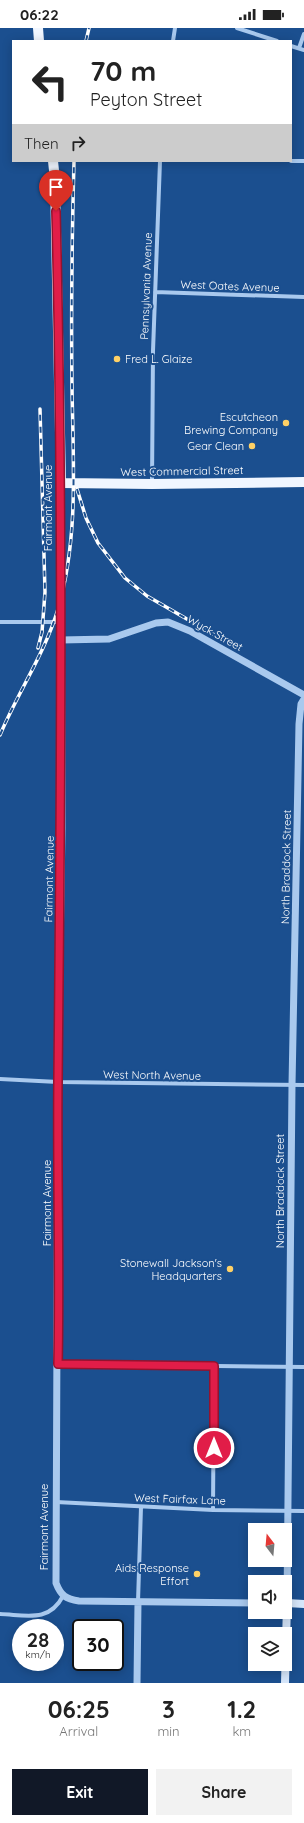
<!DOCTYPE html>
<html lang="en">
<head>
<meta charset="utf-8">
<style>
  body { margin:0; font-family:Quicksand,sans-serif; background:#f2f2f2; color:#222; height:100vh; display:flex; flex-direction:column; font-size:15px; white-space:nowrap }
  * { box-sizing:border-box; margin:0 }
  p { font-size:13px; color:#767676 }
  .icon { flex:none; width:22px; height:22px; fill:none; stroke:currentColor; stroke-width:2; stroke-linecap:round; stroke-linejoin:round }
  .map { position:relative; height:1655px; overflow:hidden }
  .side { display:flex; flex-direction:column; background:#fff; flex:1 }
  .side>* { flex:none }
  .banner { position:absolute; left:12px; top:12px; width:280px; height:122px; border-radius:0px; box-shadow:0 2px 10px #0003; background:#fff; color:#222; overflow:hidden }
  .needle { width:26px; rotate:344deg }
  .fabs { position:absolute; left:248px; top:1495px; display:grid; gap:8px }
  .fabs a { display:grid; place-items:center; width:44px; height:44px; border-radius:0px; background:#fff; box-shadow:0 2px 10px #0003; font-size:20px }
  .speed { position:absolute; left:12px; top:1591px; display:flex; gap:8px; font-size:20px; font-weight:700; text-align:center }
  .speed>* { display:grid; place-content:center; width:52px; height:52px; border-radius:50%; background:#fff; box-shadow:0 2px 10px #0003; line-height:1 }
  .speed small { font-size:10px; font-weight:400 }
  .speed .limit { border:2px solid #111; border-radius:6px; background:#fff; color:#111 }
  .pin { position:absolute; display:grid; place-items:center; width:34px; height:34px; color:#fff; margin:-41px -17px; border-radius:50% 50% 50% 0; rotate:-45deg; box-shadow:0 0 4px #0007 }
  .pin .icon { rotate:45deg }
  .me { position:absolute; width:44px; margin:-22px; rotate:0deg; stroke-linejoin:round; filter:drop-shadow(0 0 3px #0008) }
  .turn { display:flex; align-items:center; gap:14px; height:84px; padding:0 12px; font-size:18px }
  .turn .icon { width:52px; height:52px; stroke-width:2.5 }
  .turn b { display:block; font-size:28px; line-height:34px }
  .then { display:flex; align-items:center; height:38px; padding:0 12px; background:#0003; gap:8px; font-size:15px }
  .eta { display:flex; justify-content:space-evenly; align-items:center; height:68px; text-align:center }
  .eta b { font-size:24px; font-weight:700; line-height:28px }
  .action { display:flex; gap:8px; margin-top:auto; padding:8px 12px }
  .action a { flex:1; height:46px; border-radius:0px; background:#111827; color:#fff; font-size:16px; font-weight:700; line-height:46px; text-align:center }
  .action a+a { background:#f2f2f2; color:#222 }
  .status { display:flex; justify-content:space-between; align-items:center; height:28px; padding:0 20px; background:#fff; direction:ltr }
  .status svg { height:11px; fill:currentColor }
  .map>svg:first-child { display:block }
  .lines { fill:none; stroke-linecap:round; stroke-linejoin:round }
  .minor { stroke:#a9c9ee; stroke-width:4 }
  .tertiary { stroke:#a9c9ee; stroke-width:7 }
  .secondary { stroke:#d6e6fa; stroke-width:8 }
  .primary { stroke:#f0f6ff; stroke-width:10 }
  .rail-casing { stroke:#fff; stroke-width:3.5 }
  .rail { stroke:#1b4f8f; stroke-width:2; stroke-dasharray:6; stroke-linecap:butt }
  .route-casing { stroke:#92132f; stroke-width:10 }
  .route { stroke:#e11d48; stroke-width:7 }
  .poi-dot { fill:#ffd166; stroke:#1b4f8f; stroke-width:1.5 }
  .labels { text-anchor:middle; stroke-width:4; stroke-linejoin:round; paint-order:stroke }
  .street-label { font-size:11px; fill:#fff; stroke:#1b4f8f }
  .poi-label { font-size:11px; fill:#fff; stroke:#1b4f8f; text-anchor:end }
</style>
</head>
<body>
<div class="status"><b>06:22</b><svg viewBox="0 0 49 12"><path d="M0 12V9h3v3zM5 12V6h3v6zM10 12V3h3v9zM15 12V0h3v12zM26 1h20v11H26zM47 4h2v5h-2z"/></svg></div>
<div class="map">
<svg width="304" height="1655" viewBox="0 0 304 1655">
  <rect width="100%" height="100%" fill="#1b4f8f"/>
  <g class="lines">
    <path class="minor" d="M 237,0 L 277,13
      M 173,13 L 175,0
      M 291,18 L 304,22
      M 299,20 L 304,6
      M 291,133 L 304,133
      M 155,264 L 304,269
      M 152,456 L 153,323 L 160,133
      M 0,594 L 61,594
      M 0,1051 L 58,1054 L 304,1057
      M 57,1336 L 304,1339
      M 56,1474 L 213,1482 L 304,1483
      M 213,1482 L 214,1338
      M 138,1574 L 141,1479
      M 0,1586 C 26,1587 49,1595 63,1568"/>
    <path class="tertiary" d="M 61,455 L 62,800 L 58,1054 L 56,1555 C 61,1568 66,1571 79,1573 L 255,1575
      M 61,612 L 109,611 L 156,595 L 168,594 L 190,603 L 304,667
      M 285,1575 L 287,1575 L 292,1057 L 299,696 L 301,676 L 304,671
      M 137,1655 L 138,1574"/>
    <path class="secondary" d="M 285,1655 L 287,1575 L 304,1576"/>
    <path class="primary" d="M 38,0 L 39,13
      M 53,133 L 55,152 L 61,455 L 152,456 L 304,454"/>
    <defs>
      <path id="rail" d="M 86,13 L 89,0
        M 77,461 L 86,490 L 98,515 L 125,550 L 147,568 L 225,613
        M 38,620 L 42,604 L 45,564 L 40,381
        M 0,707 C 18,664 45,625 58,581 C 79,509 73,433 72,359 C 71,284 72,208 74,133"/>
    </defs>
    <use href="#rail" class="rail-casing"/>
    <use href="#rail" class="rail"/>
  </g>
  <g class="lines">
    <defs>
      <path id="route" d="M 56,183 C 63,473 61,762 58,1052 C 57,1146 60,1241 58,1336 L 214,1338 L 214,1420"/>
    </defs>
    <use href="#route" class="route-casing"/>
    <use href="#route" class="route"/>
  </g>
  <g class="poi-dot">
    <circle cx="117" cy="331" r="4"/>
    <circle cx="286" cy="395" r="4"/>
    <circle cx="252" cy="418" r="4"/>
    <circle cx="230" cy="1241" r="4"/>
    <circle cx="197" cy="1546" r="4"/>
  </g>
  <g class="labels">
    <g class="street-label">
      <text transform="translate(146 258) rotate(-88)" y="4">Pennsylvania Avenue</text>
      <text transform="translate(230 258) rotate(2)" y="4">West Oates Avenue</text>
      <text transform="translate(182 443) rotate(-1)" y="4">West Commercial Street</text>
      <text transform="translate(48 480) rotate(-90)" y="4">Fairmont Avenue</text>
      <text transform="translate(215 605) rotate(29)" y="4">Wyck Street</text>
      <text transform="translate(286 839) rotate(-89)" y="4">North Braddock Street</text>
      <text transform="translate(49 851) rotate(-89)" y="4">Fairmont Avenue</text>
      <text transform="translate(152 1047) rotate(1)" y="4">West North Avenue</text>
      <text transform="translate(280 1163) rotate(-90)" y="4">North Braddock Street</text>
      <text transform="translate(47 1175) rotate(-90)" y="4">Fairmont Avenue</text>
      <text transform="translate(180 1471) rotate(2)" y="4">West Fairfax Lane</text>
      <text transform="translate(44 1499) rotate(-90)" y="4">Fairmont Avenue</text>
    </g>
    <g class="poi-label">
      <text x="125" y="335" text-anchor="start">Fred L. Glaize</text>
      <text x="278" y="393">Escutcheon<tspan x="278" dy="13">Brewing Company</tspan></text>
      <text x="244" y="422">Gear Clean</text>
      <text x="222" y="1239">Stonewall Jackson's<tspan x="222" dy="13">Headquarters</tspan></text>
      <text x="189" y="1544">Aids Response<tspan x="189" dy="13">Effort</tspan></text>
    </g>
  </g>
</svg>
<div class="fabs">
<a><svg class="needle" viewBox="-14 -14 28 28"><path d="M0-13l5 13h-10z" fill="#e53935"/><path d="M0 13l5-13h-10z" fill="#767676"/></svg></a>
<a><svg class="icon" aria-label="sound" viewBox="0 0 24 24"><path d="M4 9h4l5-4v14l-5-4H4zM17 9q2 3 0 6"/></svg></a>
<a><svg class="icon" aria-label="layers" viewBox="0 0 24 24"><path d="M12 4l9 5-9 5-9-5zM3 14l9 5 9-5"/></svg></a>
</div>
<div class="speed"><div>28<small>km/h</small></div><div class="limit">30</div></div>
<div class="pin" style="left:56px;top:183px;background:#d93025"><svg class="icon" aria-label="arrive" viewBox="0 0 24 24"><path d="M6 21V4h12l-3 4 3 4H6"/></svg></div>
<svg class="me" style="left:214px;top:1420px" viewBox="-20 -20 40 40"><circle r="17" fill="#e11d48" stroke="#fff" stroke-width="3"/><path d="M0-11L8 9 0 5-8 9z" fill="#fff"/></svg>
<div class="banner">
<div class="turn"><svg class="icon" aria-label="left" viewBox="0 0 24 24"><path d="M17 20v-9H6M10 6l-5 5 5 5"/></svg><div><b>70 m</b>Peyton Street</div></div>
<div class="then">Then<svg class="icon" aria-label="right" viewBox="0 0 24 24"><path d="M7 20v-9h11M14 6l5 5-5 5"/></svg></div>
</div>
</div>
<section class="side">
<div class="eta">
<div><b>06:25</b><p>Arrival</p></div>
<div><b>3</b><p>min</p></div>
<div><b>1.2</b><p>km</p></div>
</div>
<div class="action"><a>Exit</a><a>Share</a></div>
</section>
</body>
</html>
